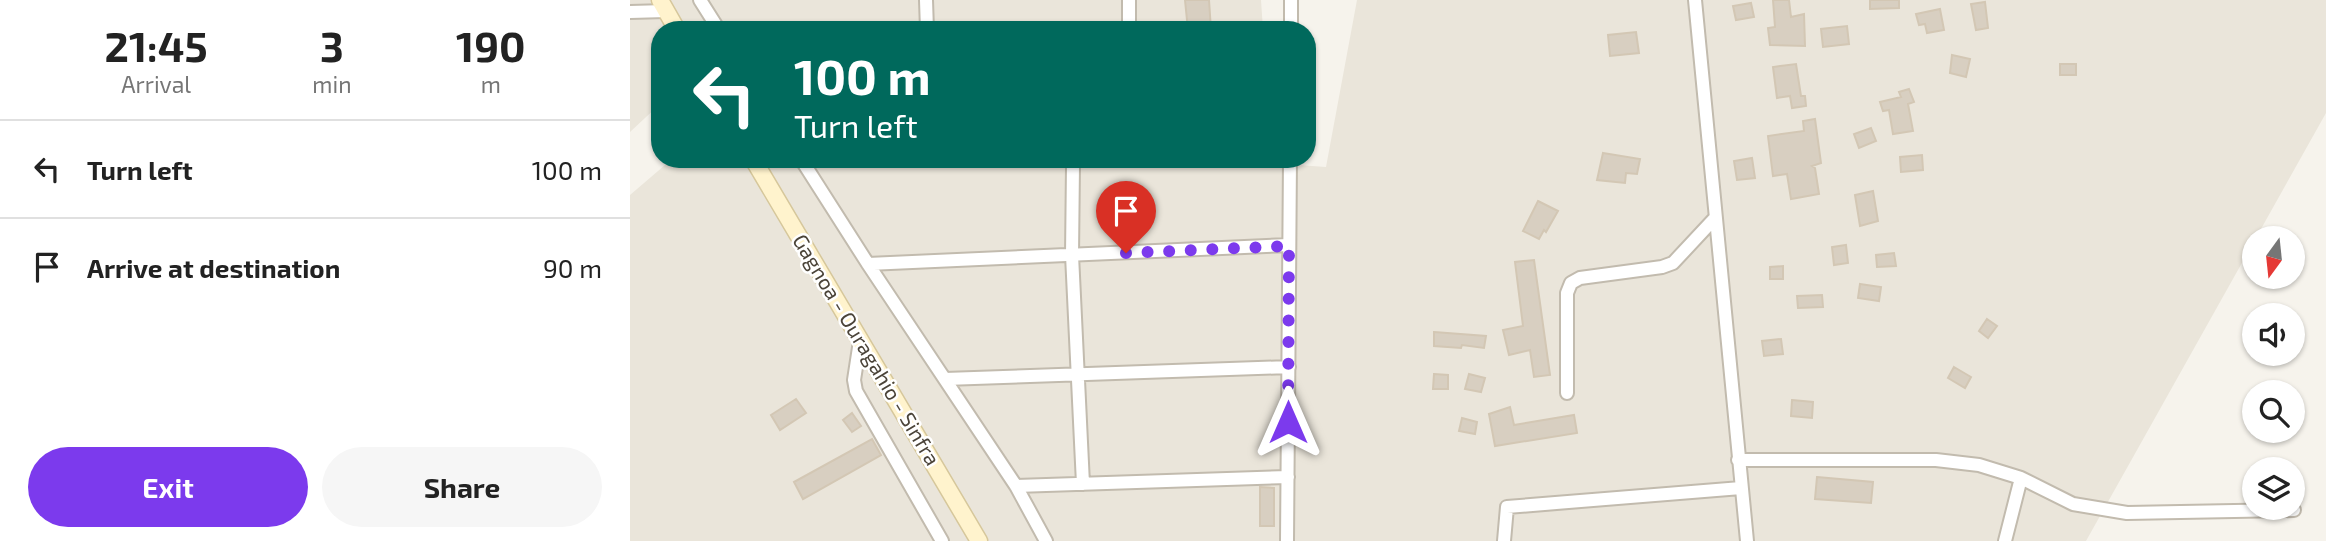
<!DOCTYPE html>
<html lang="en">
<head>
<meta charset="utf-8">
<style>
  body { margin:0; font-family:"Exo 2",sans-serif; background:#f6f6f6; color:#222; height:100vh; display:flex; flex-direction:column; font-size:26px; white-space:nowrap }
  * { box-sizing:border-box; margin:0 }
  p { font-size:23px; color:#767676 }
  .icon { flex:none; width:38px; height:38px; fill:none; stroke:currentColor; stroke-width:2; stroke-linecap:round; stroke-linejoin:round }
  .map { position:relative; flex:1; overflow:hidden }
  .details { display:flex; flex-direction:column; background:#fff; width:630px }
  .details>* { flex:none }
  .guide { position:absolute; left:21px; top:21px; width:665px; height:147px; border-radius:28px; box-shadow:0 2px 5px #0004; background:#00695c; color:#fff; overflow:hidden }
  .needle { width:46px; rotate:195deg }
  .buttons { position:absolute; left:1612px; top:226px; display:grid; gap:14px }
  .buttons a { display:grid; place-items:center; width:63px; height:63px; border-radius:50%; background:#fff; box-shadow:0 2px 5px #0004; font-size:35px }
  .pin { position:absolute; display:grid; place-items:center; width:60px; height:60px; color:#fff; margin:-72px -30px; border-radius:50% 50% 50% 0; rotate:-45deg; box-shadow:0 0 7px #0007 }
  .pin .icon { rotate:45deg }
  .me { position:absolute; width:77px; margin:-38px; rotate:0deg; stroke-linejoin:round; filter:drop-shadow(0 0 5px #0008) }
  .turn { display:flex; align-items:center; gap:24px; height:147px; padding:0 28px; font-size:32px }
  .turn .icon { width:91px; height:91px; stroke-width:2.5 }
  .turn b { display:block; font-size:49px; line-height:60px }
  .eta { display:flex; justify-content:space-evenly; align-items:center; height:119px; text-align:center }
  .eta b { font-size:42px; font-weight:700; line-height:49px }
  .primary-button { display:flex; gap:14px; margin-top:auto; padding:14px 28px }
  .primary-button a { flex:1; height:80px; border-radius:42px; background:#7c3aed; color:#fff; font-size:28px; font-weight:700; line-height:80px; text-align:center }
  .primary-button a+a { background:#f6f6f6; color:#222 }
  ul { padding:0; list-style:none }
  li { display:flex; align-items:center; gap:21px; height:98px; padding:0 28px; border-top:2px solid #e0e0e0 }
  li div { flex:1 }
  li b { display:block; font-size:26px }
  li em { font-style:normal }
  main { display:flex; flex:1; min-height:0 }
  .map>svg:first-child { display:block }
  .residential { fill:#eae5da }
  .building { fill:#d8cfc1; stroke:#d3c7b4; stroke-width:2 }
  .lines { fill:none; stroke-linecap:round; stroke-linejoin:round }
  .minor-casing { stroke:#c2bbae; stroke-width:16 }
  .secondary-casing { stroke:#d6c79b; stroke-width:19 }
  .minor { stroke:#fff; stroke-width:12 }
  .secondary { stroke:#fff3cd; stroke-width:16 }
  .route { stroke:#7c3aed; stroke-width:12; stroke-dasharray:0 21.6 }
  .labels { text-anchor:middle; stroke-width:5; stroke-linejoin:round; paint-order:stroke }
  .street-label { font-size:21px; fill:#4b4439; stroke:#fff }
</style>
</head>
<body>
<main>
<section class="details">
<div class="eta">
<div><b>21:45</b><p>Arrival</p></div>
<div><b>3</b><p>min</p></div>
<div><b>190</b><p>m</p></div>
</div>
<ul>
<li><svg class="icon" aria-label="left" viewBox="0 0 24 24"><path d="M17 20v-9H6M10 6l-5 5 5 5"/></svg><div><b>Turn left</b></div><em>100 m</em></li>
<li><svg class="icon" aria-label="arrive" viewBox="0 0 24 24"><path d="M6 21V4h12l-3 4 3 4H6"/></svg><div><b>Arrive at destination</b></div><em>90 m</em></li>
</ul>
<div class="primary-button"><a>Exit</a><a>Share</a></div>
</section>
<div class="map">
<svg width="1696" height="541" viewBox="0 0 1696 541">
  <rect width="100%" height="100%" fill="#f6f3ec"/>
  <path class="residential" d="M 0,0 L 631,0 L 633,30 L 30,30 L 30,104 L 0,132 Z
    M 727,0 L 1696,0 L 1696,113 L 1456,541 L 0,541 L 0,195 L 42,159 L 585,159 L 696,167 Z"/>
  <path class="building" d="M 555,0 L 579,0 L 581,30 L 558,30 Z
    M 1143,0 L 1159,0 L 1161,17 L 1174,14 L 1175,46 L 1140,45 L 1138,28 L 1145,27 Z
    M 1240,0 L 1269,0 L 1269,8 L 1240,9 Z
    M 1355,2 L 1358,28 L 1346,30 L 1341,4 Z
    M 1121,3 L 1124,17 L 1106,20 L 1103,6 Z
    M 1310,9 L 1314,30 L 1297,33 L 1295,24 L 1289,25 L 1286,14 Z
    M 1217,26 L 1219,44 L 1193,47 L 1191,29 Z
    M 1006,32 L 1009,53 L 980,56 L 978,35 Z
    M 1322,55 L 1340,59 L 1336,77 L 1320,73 Z
    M 1166,64 L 1171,96 L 1175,96 L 1176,106 L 1162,108 L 1160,96 L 1147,98 L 1143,67 Z
    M 1430,64 L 1446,64 L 1446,75 L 1430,75 Z
    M 1279,89 L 1284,102 L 1278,104 L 1283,131 L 1263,134 L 1259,110 L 1253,111 L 1250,102 L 1271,97 L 1269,92 Z
    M 1185,119 L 1191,163 L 1182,166 L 1185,168 L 1189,194 L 1161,199 L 1157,174 L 1143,176 L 1138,136 L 1174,131 L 1173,121 Z
    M 1241,128 L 1246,141 L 1229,148 L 1224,134 Z
    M 973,153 L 1010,159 L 1007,174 L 996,173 L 995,183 L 967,180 Z
    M 1292,155 L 1293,170 L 1271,172 L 1270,157 Z
    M 1122,158 L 1125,178 L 1107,180 L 1104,161 Z
    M 1243,191 L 1248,221 L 1230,226 L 1225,195 Z
    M 908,201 L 928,211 L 916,232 L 914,230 L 909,239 L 893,231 Z
    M 1216,245 L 1218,263 L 1204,265 L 1202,247 Z
    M 1264,253 L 1266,266 L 1247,267 L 1246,255 Z
    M 904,260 L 920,375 L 904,377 L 900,350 L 879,355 L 873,330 L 893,326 L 885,262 Z
    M 1153,266 L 1153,279 L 1140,279 L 1140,267 Z
    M 1230,284 L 1251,287 L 1249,301 L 1228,298 Z
    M 1192,295 L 1193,307 L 1168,308 L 1167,296 Z
    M 1357,319 L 1367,326 L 1358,338 L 1349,331 Z
    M 804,332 L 856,336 L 854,348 L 832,345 L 831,348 L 804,346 Z
    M 1151,339 L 1153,354 L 1134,356 L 1132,341 Z
    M 1324,367 L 1341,377 L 1335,388 L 1318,378 Z
    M 804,374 L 818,375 L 818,389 L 803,389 Z
    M 839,374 L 855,378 L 851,392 L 835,389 Z
    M 166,399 L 176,413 L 150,430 L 141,415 Z
    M 1162,400 L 1183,402 L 1182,418 L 1161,416 Z
    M 880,407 L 884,425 L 944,415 L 947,433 L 865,446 L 859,414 Z
    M 222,413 L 231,426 L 222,432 L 213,420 Z
    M 832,418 L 847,422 L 845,434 L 829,431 Z
    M 242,439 L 251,455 L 173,499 L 164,482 Z
    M 1187,477 L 1243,482 L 1241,503 L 1185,499 Z
    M 630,487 L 644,488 L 644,526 L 630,526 Z"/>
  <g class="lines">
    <defs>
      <path id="minor" d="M 70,0 L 89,30
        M 296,0 L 297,30
        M 499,0 L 499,30
        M 1065,0 L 1117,541
        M 0,12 L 36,11
        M 661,30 L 661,0
        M 171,159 L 238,264 L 386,486 L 416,541
        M 443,165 L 442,255 L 453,484
        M 238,264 L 659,245
        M 230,341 L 224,380 L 226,391 L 312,541
        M 315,379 L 659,367
        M 937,393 L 937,293 L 941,283 L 950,278 L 1032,267 L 1043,263 L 1085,218
        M 1108,460 L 1306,460 L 1349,465 L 1391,478 L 1443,504 L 1497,513 L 1664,510
        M 386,486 L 658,477
        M 657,541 L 660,159
        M 874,541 L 877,507 L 1111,488
        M 1375,541 L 1391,478"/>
      <path id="secondary" d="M 30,0 L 47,30
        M 123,159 L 349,541"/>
    </defs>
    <use href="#minor" class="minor-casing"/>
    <use href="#secondary" class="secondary-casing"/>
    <use href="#minor" class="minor"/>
    <use href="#secondary" class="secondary"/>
  </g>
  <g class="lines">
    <path class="route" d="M 496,253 L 659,246 L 658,422"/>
  </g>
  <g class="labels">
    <g class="street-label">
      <text transform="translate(236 350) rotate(59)" y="7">Gagnoa - Ouragahio - Sinfra</text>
    </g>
  </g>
</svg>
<div class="buttons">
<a><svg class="needle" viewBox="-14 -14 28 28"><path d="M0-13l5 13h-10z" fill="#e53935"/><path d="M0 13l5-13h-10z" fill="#767676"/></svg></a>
<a><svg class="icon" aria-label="sound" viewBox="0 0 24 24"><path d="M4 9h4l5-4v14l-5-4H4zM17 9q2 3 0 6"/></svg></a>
<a><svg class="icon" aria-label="search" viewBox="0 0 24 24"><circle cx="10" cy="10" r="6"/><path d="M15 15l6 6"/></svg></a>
<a><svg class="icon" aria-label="layers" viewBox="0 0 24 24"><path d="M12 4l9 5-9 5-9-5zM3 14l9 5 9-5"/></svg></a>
</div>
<div class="pin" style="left:496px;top:253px;background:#d93025"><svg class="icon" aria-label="arrive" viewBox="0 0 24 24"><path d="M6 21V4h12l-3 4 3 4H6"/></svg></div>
<svg class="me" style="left:658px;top:422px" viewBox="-20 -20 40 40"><path d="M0-17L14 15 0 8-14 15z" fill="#7c3aed" stroke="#fff" stroke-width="4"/></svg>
<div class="guide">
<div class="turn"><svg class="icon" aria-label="left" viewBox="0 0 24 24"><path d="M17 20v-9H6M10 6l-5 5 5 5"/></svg><div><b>100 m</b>Turn left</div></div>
</div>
</div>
</main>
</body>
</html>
